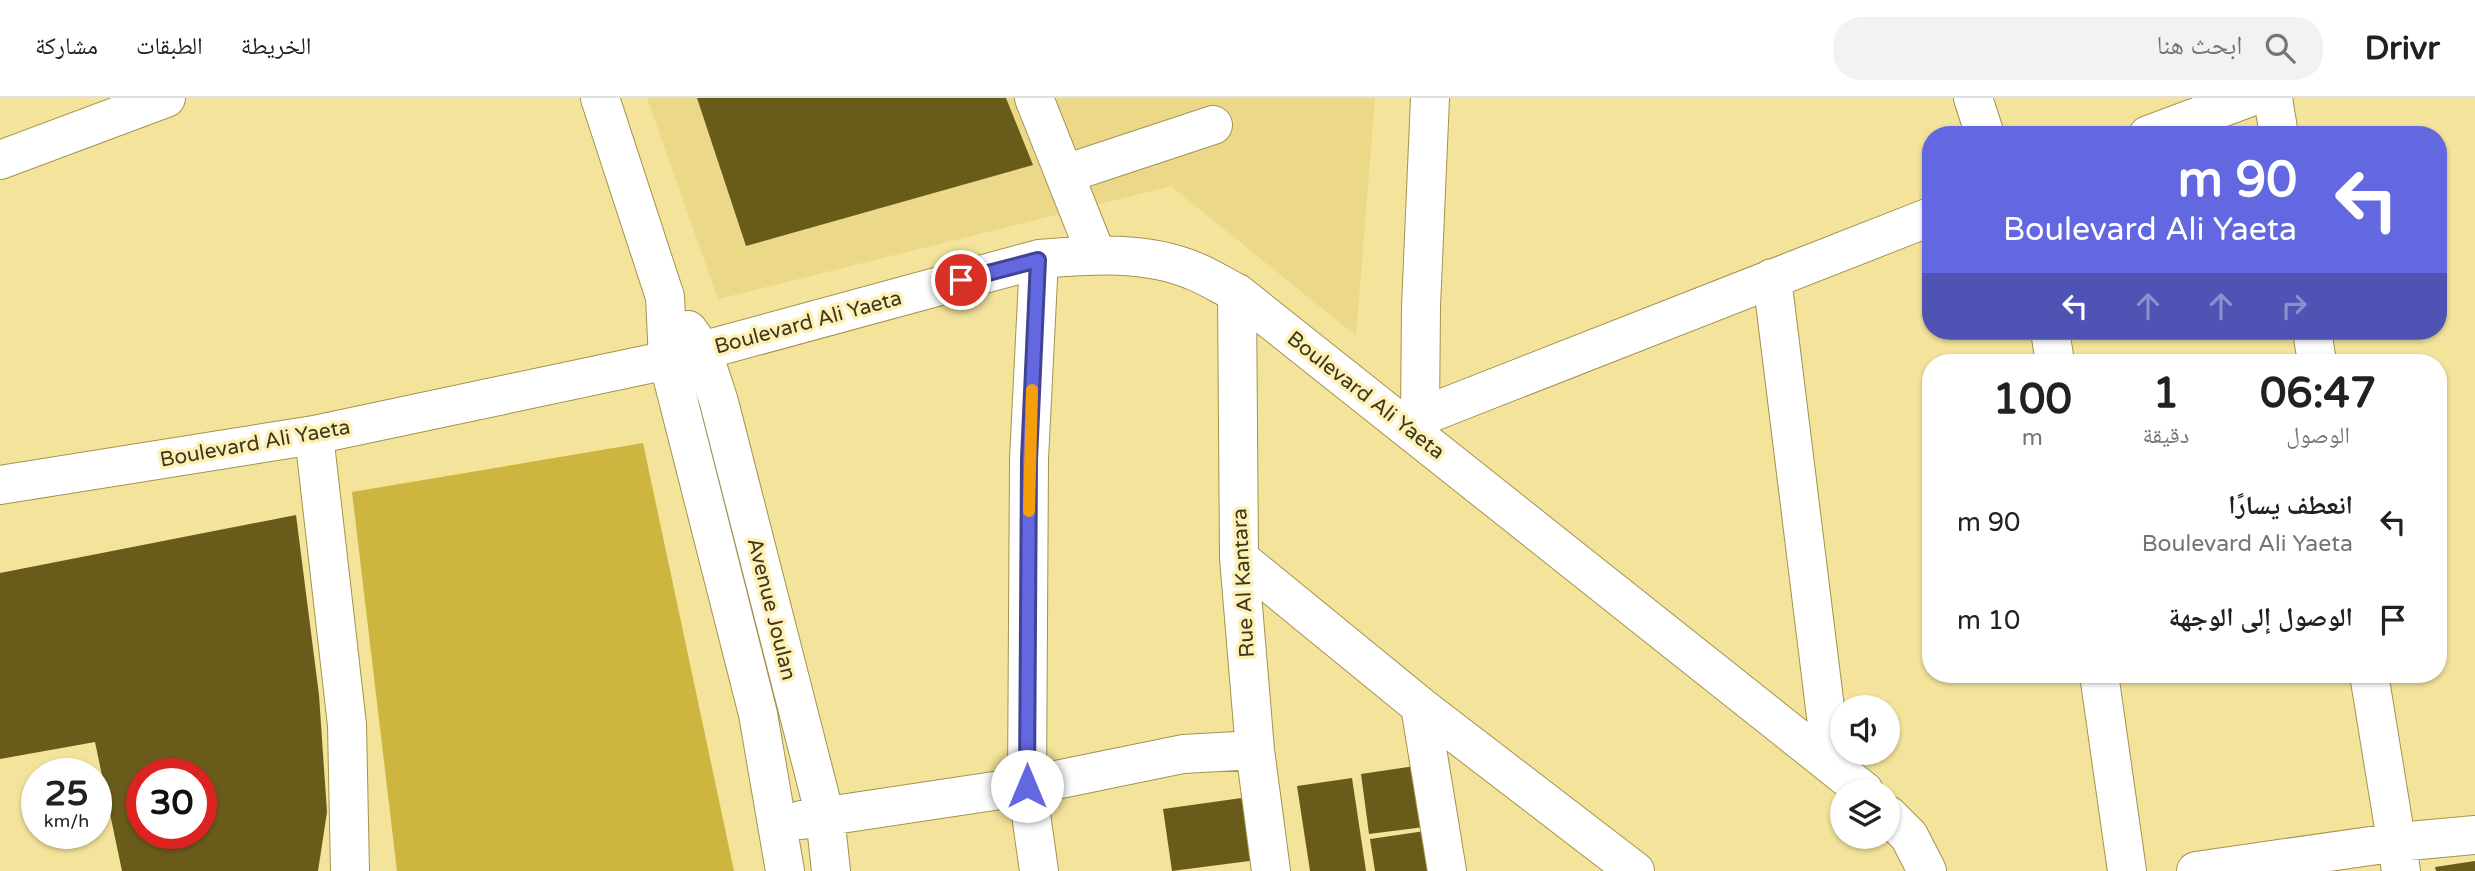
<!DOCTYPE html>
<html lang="ar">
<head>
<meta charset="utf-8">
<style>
  body { margin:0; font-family:"Varela Round","Noto Naskh Arabic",sans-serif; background:#f2f2f2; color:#202124; direction:rtl; height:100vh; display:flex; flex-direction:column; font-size:26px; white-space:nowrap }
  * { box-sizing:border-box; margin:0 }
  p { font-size:23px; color:#757577 }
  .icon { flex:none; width:38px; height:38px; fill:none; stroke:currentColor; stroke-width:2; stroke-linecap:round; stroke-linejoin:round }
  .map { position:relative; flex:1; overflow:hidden; direction:ltr }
  .sheet { position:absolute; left:1922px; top:256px; width:525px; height:329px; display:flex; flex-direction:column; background:#fff; border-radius:28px; box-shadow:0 2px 5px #0004; direction:rtl }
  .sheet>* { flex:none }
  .guide { position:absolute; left:1922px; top:28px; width:525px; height:214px; border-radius:28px; box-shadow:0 2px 5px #0004; direction:rtl; background:#6368e1; color:#fff; overflow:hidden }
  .buttons { position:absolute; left:1830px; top:597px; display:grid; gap:14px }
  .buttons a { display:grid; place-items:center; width:70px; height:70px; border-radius:50%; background:#fff; box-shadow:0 2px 5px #0004; font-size:35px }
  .speed { position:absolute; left:21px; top:660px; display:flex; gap:14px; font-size:35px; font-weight:700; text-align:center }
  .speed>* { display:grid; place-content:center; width:91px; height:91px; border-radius:50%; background:#fff; box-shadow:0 2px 5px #0004; line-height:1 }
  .speed small { font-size:18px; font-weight:400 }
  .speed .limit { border:10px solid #d22; background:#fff; color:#111 }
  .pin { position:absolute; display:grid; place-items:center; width:60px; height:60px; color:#fff; margin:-30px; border:4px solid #fff; border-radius:50%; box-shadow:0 2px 7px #0007 }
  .me { position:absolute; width:77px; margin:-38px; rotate:0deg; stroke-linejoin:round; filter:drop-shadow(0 0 5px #0008) }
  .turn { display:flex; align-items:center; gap:24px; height:147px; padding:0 35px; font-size:32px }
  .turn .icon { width:91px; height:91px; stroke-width:2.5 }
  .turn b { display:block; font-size:49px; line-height:60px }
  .lanes { display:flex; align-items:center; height:66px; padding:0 35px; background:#0003; justify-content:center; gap:35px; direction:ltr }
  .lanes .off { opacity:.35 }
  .eta { display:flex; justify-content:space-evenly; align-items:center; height:119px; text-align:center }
  .eta b { font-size:42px; font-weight:700; line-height:49px }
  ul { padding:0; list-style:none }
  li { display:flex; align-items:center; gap:21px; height:98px; padding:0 35px }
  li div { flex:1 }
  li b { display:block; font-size:26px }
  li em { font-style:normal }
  header { display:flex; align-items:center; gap:42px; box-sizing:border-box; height:98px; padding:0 35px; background:#fff; border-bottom:2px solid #e0e0e0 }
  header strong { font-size:33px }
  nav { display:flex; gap:38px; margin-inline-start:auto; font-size:24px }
  .search { width:490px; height:63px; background:#f2f2f2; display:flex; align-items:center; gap:18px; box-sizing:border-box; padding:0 24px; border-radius:28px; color:#757577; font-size:26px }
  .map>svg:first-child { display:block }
  .built { fill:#ebd989 }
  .green { fill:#ceb53f }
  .building { fill:#695c1b; fill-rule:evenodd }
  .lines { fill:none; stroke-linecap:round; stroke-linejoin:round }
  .minor-casing { stroke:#a3934e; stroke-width:40 }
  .minor { stroke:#fff; stroke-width:38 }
  .route-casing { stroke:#404492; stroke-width:18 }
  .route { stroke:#6368e1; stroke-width:12 }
  .slow { stroke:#f59e0b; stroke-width:12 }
  .labels { text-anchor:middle; stroke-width:7; stroke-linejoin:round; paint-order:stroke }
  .street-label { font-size:21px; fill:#3f381b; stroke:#fdf1b8 }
</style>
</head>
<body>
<header>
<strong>Drivr</strong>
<div class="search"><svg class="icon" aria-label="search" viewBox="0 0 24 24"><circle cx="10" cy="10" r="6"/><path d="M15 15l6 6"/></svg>ابحث هنا</div>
<nav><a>الخريطة</a><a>الطبقات</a><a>مشاركة</a></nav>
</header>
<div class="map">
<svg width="2475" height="773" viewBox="0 0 2475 773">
  <rect width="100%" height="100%" fill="#f3e39b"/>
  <path class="built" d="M 647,0 L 1375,0 L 1356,238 L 1171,88 L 718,201 Z"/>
  <path class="green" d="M 643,345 L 734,773 L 397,773 L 352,394 Z"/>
  <path class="building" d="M 697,0 L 1006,0 L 1033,67 L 746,148 Z
    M 296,417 L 319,597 L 327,714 L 318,773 L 122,773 L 95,644 L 0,661 L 0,475 ZM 142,676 L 201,676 L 201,735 L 142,735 Z
    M 1415,668 L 1424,729 L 1369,736 L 1361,676 Z
    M 1352,680 L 1366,773 L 1310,773 L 1297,688 Z
    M 1249,699 L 1257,762 L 1172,773 L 1163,711 Z
    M 1425,733 L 1430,773 L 1375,773 L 1370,741 Z
    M 2475,763 L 2475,773 L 2436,773 L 2435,769 Z"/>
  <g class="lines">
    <defs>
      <path id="minor" d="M 600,0 L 665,199 L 668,262 L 758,616 L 785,773
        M 1034,0 L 1096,156
        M 1973,0 L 1985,37
        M 2273,0 L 2279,37
        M 2148,37 L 2248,0
        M 0,62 L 166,0
        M 1065,76 L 1213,27
        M 1039,161 L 1029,361 L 1027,688 L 1039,773
        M 1772,180 L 1832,667
        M 1237,195 L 1239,460 L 1255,652 L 1271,773
        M 688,232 L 702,252 L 719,304 L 825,718 L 831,773
        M 2050,233 L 2055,264
        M 2312,233 L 2317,264
        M 1420,317 L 1421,209 L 1430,0
        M 1402,326 L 1930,119
        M 314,337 L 347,627 L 350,773
        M 0,387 L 314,337 L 668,262 L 1039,161 C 1089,157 1145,152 1194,173 C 1209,179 1223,188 1237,195 L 1864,693
        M 1239,460 L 1420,608 L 1635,773
        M 2099,576 L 2127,773
        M 2369,576 L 2401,773
        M 1420,608 L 1447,773
        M 1888,717 L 1909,738 L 1927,773
        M 801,722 L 1027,688 L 1183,656 L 1255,652
        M 2196,773 L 2398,744 L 2475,737"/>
    </defs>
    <use href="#minor" class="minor-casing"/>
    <use href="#minor" class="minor"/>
  </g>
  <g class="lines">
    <defs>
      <path id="route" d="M 961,182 L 1038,162 L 1029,361 L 1027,688"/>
    </defs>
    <use href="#route" class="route-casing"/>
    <use href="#route" class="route"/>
    <path class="slow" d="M 1029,413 L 1032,292"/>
  </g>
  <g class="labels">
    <g class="street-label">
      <text transform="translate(808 224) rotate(-15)" y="7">Boulevard Ali Yaeta</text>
      <text transform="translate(1366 297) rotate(38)" y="7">Boulevard Ali Yaeta</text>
      <text transform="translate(255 345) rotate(-10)" y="7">Boulevard Ali Yaeta</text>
      <text transform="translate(1243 485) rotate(-93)" y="7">Rue Al Kantara</text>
      <text transform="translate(772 511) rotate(76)" y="7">Avenue Joulan</text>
    </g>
  </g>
</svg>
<div class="buttons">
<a><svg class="icon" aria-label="sound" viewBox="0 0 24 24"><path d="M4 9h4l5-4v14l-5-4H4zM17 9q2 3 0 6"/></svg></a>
<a><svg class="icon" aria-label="layers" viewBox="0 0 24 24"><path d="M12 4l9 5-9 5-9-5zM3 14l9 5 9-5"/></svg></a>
</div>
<div class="speed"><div>25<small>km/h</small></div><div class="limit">30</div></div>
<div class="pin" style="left:961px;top:182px;background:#d93025"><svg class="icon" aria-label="arrive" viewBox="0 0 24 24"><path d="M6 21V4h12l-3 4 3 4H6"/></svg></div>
<svg class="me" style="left:1027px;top:688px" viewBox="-20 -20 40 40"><circle r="19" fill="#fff"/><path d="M0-13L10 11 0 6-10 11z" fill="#6368e1"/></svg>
<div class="guide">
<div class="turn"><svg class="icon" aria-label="left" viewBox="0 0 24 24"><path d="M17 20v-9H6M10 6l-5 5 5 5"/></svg><div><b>90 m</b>Boulevard Ali Yaeta</div></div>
<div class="lanes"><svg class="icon" aria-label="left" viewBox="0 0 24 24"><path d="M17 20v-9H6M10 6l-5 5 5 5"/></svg><svg class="icon off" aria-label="ahead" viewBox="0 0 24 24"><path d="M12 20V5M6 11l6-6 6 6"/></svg><svg class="icon off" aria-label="ahead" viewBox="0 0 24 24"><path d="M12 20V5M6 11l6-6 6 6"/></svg><svg class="icon off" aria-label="right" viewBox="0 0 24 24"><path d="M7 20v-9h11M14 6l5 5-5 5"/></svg></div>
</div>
<section class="sheet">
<div class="eta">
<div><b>06:47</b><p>الوصول</p></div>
<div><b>1</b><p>دقيقة</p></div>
<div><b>100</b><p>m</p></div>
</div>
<ul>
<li><svg class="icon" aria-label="left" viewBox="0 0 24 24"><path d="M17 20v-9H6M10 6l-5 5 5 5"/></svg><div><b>انعطف يسارًا</b><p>Boulevard Ali Yaeta</p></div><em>90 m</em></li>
<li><svg class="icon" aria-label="arrive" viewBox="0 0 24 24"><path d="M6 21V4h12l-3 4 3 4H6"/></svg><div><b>الوصول إلى الوجهة</b></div><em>10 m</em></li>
</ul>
</section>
</div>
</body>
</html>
